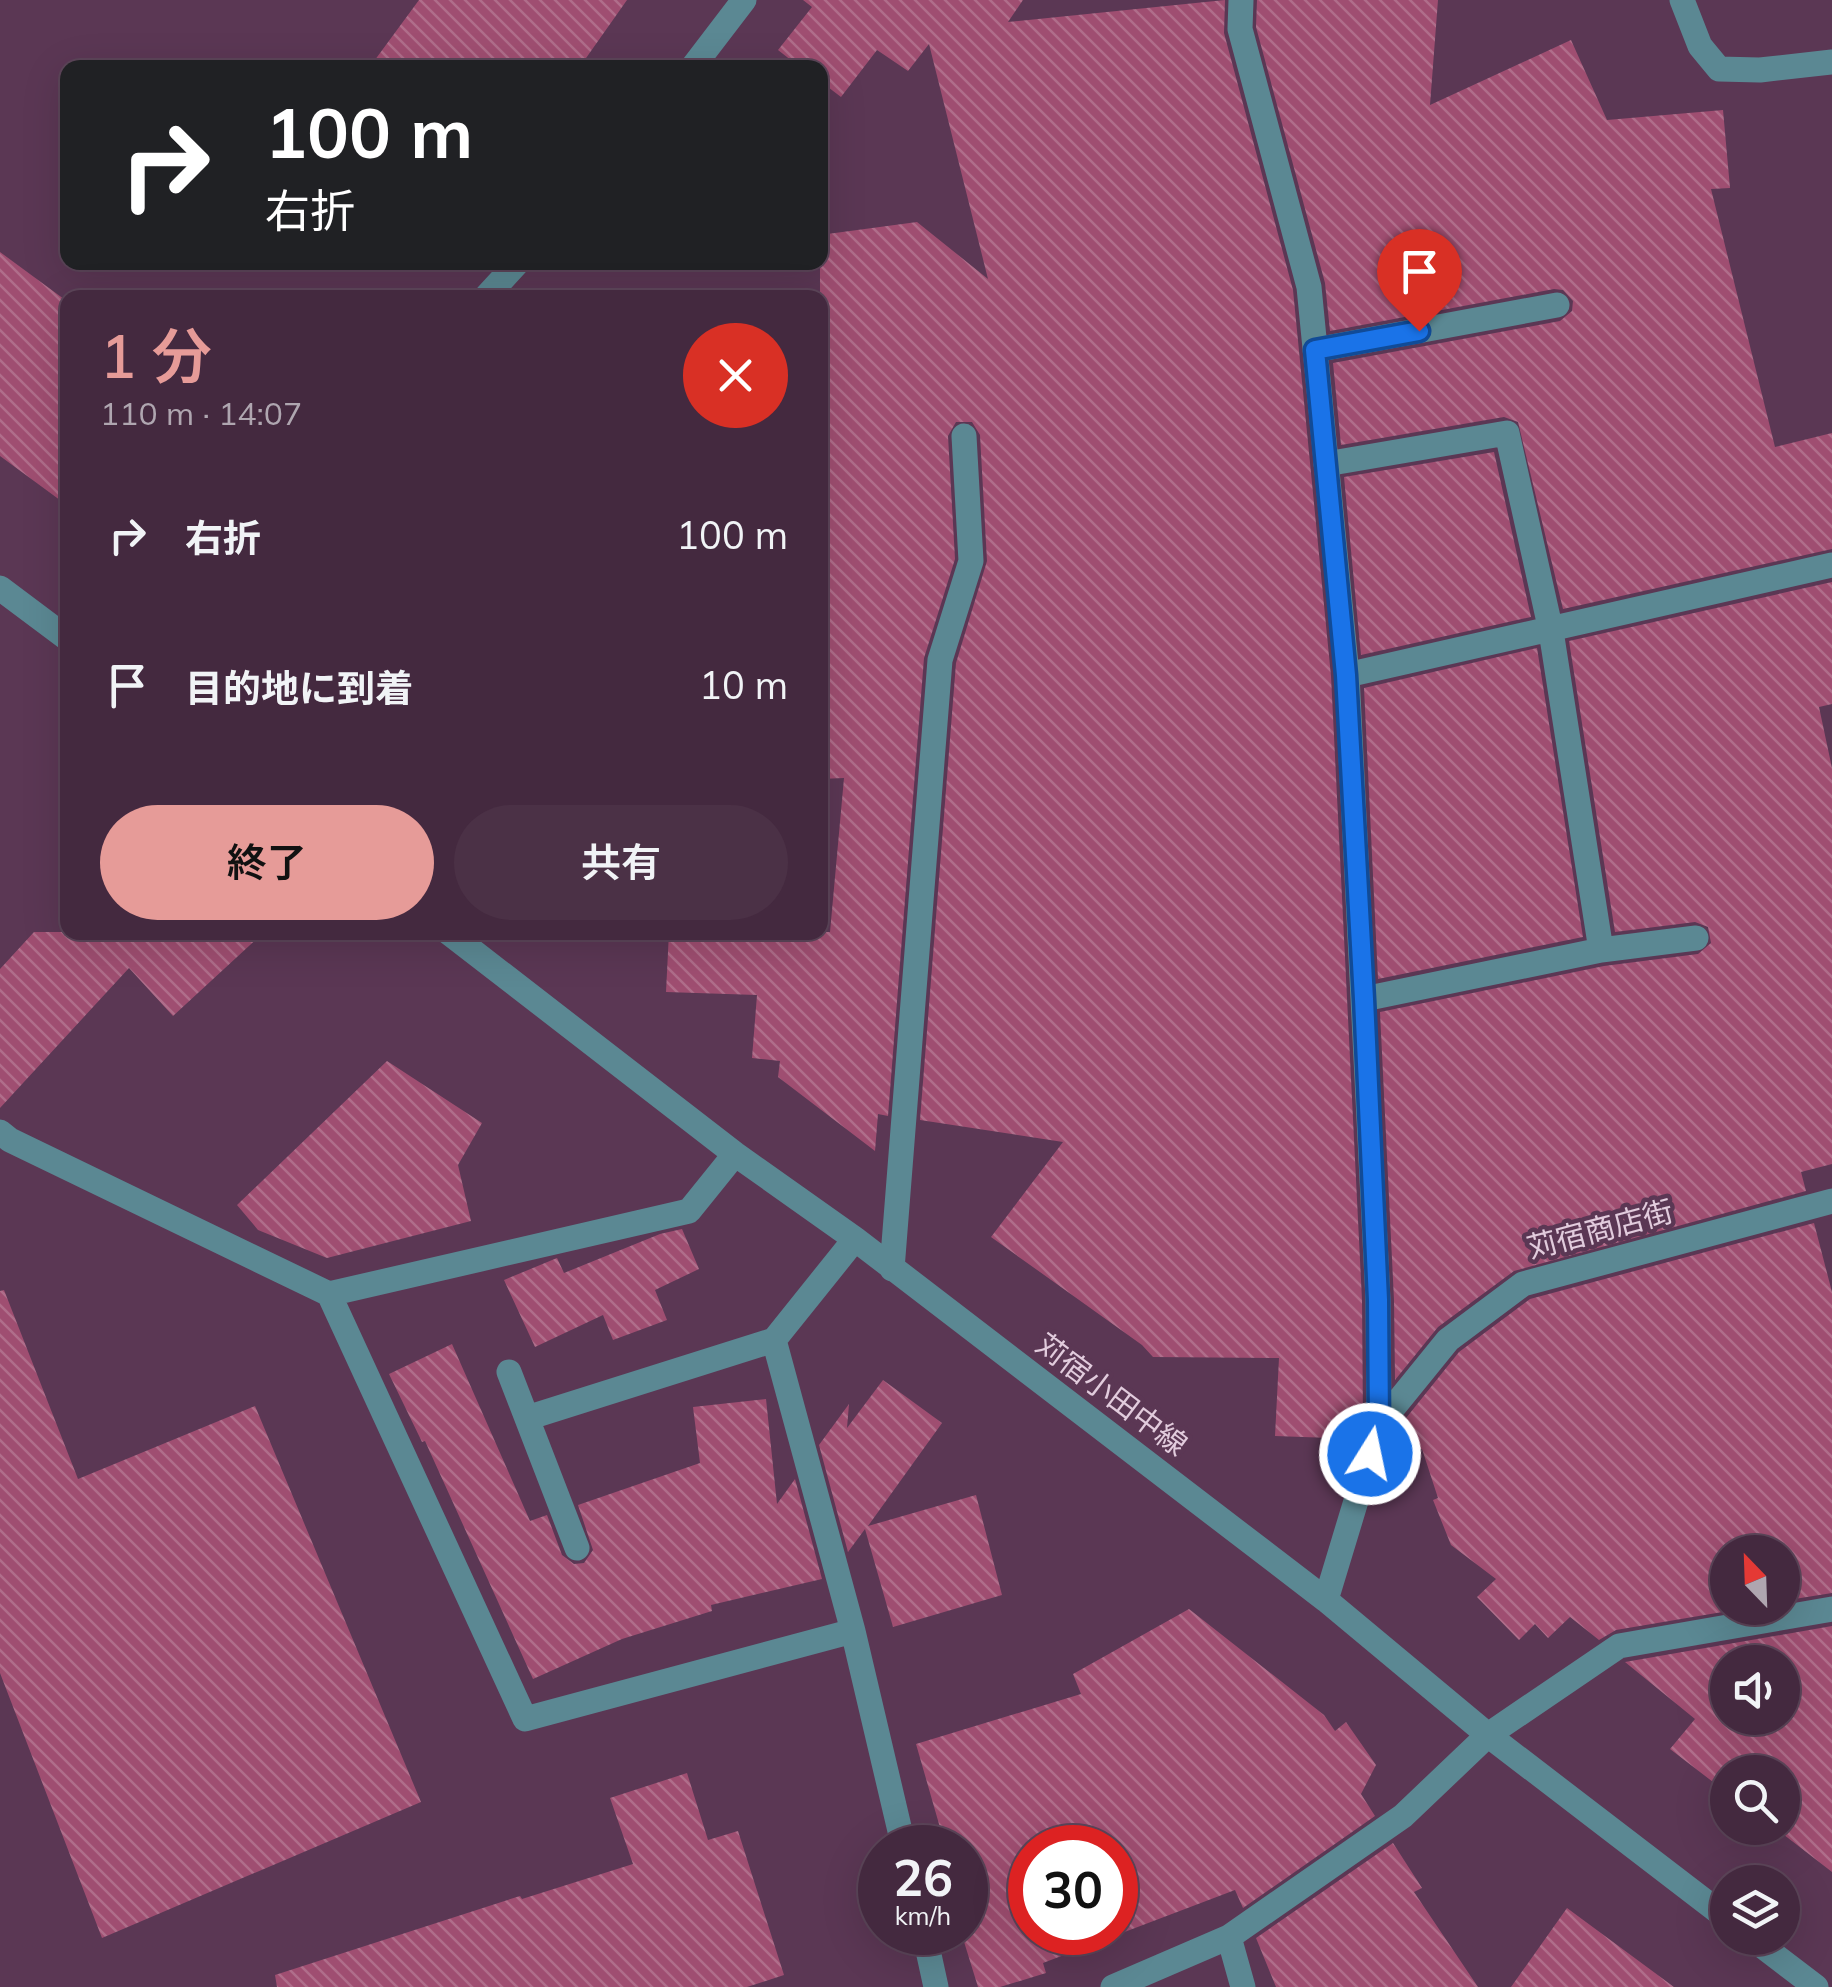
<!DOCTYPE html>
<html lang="ja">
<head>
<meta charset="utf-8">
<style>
  body { margin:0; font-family:Mulish,"Noto Sans JP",sans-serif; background:#4b3146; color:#f1f3f6; height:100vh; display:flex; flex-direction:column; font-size:38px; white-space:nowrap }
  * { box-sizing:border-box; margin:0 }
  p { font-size:32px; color:#afa6b0 }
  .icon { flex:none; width:55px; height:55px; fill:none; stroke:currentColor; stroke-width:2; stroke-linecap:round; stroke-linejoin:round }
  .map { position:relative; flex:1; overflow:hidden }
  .drawer { position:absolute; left:60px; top:290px; width:768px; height:650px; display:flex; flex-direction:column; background:#44293f; border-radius:20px; box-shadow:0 10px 40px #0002,0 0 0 2px #5c4559 }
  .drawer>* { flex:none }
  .hud { position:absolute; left:60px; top:60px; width:768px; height:210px; border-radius:20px; box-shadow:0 10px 40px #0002,0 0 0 2px #5c4559; background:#202124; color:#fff; overflow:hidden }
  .needle { width:65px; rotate:337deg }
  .fabs { position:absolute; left:1710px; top:1535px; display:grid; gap:20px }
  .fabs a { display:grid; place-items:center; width:90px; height:90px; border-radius:50%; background:#44293f; box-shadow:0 10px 40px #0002,0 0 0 2px #5c4559; font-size:50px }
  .speed { position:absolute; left:858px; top:1825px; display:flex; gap:20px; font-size:50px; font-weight:700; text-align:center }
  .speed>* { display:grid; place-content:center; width:130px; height:130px; border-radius:50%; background:#44293f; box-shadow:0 10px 40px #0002,0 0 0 2px #5c4559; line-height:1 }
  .speed small { font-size:25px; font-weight:400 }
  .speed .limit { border:15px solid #d22; background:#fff; color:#111 }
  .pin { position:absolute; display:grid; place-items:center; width:85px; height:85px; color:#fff; margin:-102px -42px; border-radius:50% 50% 50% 0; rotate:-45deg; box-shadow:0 0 10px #0007 }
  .pin .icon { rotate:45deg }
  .me { position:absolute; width:110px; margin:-55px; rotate:10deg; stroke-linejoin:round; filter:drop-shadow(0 0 8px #0008) }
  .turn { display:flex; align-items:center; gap:35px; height:210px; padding:0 40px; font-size:45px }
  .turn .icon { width:130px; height:130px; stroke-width:2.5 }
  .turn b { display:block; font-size:70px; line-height:85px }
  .round { display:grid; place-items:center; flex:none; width:105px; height:105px; border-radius:52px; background:#4b3146 }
  .overview { display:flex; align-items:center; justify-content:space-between; height:170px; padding:0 40px }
  h1 { font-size:60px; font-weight:600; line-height:75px; color:#e69b98 }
  .button { display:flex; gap:20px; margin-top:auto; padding:20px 40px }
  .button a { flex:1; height:115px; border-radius:60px; background:#e69b98; color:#111; font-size:40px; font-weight:600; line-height:115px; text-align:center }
  .button a+a { background:#4b3146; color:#f1f3f6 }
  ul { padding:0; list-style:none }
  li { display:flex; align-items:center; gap:30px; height:150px; padding:0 40px }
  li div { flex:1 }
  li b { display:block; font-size:38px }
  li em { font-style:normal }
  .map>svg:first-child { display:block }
  .building { fill:url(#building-back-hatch); fill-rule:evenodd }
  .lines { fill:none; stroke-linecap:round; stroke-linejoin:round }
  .minor { stroke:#5b8893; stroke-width:25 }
  .route-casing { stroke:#114b97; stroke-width:25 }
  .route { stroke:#1a73e8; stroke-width:18 }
  .labels { text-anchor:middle; stroke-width:9; stroke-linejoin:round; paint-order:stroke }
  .street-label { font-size:30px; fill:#e2ccdd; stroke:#5b3754 }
</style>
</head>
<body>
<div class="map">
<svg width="1832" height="1987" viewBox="0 0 1832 1987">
  <defs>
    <pattern id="building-back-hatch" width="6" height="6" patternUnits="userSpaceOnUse" patternTransform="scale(2.5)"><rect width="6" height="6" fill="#9f4e71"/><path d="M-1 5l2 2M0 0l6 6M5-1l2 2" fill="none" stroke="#b06e8b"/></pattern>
  </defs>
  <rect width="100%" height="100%" fill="#5b3754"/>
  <path class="building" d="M 419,0 L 627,0 L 579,68 L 369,68 Z
    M 803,0 L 1023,0 L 1008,22 L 1225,0 L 1224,33 L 1293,290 L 1331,676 L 1362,1300 L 1363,1423 L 1358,1439 L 1275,1436 L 1279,1358 L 1153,1357 L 1142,1345 L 991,1237 L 1063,1142 L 920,1120 L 956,663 L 987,561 L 980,435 L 972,422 L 956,422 L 948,436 L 955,559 L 924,658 L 888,1116 L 878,1114 L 875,1151 L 778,1077 L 780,1061 L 752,1058 L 757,995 L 666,992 L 669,932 L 830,932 L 844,778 L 820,779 L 820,235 L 917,222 L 988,279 L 929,44 L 908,71 L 877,50 L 841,97 L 820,81 L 820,68 L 801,68 L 778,50 L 812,7 Z
    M 1257,0 L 1438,0 L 1430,105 L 1571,40 L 1607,120 L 1723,110 L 1730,188 L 1711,189 L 1775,447 L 1832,433 L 1832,549 L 1563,609 L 1518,422 L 1504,417 L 1341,445 L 1333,363 L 1560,321 L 1572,311 L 1573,301 L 1563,290 L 1554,289 L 1330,331 L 1325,283 L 1256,27 Z
    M 0,252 L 68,302 L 68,506 L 0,456 Z
    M 1494,452 L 1531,617 L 1361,655 L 1344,477 Z
    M 1832,582 L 1832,704 L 1819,707 L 1832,768 L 1832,1164 L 1801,1172 L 1806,1191 L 1514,1271 L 1438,1327 L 1395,1380 L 1394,1300 L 1380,1012 L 1604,966 L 1698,954 L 1711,943 L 1708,927 L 1695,922 L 1615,932 L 1569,641 Z
    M 1537,648 L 1583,937 L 1378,979 L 1364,688 Z
    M 34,932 L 264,932 L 173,1016 L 129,968 L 0,1108 L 0,969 Z
    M 387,1061 L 482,1123 L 458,1165 L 471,1221 L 327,1258 L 258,1230 L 237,1205 Z
    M 1814,1223 L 1832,1292 L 1832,1593 L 1782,1601 L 1782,1552 L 1728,1552 L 1728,1608 L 1746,1608 L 1616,1630 L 1599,1640 L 1570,1617 L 1548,1638 L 1535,1624 L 1519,1640 L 1477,1597 L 1496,1579 L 1451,1545 L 1433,1500 L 1438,1498 L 1422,1449 L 1414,1451 L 1411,1441 L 1391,1441 L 1394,1433 L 1459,1352 L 1530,1299 Z
    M 682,1229 L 699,1269 L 655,1290 L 667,1320 L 613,1340 L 603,1315 L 535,1347 L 504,1280 L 557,1258 L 564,1273 L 660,1234 Z
    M 4,1290 L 78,1479 L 255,1406 L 421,1802 L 102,1938 L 0,1673 L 0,1291 Z
    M 452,1344 L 530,1521 L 547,1515 L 562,1555 L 574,1564 L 584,1563 L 593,1550 L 578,1505 L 700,1463 L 693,1407 L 766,1399 L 777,1504 L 795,1479 L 822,1579 L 711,1605 L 712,1611 L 622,1639 L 533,1679 L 425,1441 L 422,1442 L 389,1374 Z
    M 883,1380 L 942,1423 L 868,1526 L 976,1495 L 1002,1595 L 893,1627 L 865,1529 L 848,1552 L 819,1445 L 849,1404 L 847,1428 Z
    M 1189,1609 L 1324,1715 L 1335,1731 L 1346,1722 L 1376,1765 L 1361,1794 L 1375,1816 L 1243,1908 L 1235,1890 L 1043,1963 L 1046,1973 L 1000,1987 L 978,1987 L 961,1932 L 965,1932 L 965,1848 L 935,1848 L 931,1834 L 941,1831 L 916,1744 L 1081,1694 L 1073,1674 ZM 1030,1848 L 1115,1848 L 1115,1932 L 1030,1932 Z
    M 1832,1626 L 1832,1872 L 1775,1828 L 1782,1828 L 1782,1772 L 1728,1772 L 1726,1792 L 1670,1749 L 1695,1719 L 1625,1662 ZM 1728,1662 L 1782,1662 L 1782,1718 L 1728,1718 Z
    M 687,1773 L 708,1840 L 738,1831 L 784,1975 L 747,1987 L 277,1987 L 275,1975 L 520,1896 L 522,1899 L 633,1864 L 610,1798 Z
    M 1393,1843 L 1422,1888 L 1414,1892 L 1478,1987 L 1276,1987 L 1256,1938 Z
    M 1567,1908 L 1674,1987 L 1511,1987 Z"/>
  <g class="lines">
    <path class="minor" d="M 1241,0 L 1240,29 L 1309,287 L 1347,675 L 1378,1300 L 1379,1425 L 1326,1600
      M 1682,0 L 1700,46 L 1719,69 L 1760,70 L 1832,62
      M 692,68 L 744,0
      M 485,298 L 518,262
      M 1315,350 L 1557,305
      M 1326,464 L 1507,433 L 1551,631 L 1601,950
      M 0,588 L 68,639
      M 1347,675 L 1832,565
      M 448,932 L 735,1154 L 855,1239 L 1326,1600 L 1488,1735 L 1728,1919
      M 1364,999 L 1601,950 L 1696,938
      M 0,1132 L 10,1140 L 329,1294 L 525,1719 L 853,1631
      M 892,1269 L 940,660 L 971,561 L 964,436
      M 329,1294 L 689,1211 L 735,1154
      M 774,1340 L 853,1631 L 904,1848
      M 509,1372 L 577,1548
      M 527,1418 L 774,1340 L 855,1239
      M 1379,1425 L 1448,1340 L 1523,1284 L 1832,1201
      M 924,1932 L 936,1987
      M 1229,1937 L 1243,1987
      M 1752,1938 L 1816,1987
      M 1113,1987 L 1229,1937 L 1403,1816 L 1488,1735 L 1619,1646 L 1832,1609"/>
  </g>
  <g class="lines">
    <defs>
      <path id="route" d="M 1370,1454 L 1379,1425 L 1378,1300 L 1364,999 L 1346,675 L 1315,350 L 1419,331"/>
    </defs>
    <use href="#route" class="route-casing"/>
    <use href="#route" class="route"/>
  </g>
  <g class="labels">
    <g class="street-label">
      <text transform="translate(1600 1230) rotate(-15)" y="10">苅宿商店街</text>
      <text transform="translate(1111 1395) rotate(37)" y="10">苅宿小田中線</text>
    </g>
  </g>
</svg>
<div class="fabs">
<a><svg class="needle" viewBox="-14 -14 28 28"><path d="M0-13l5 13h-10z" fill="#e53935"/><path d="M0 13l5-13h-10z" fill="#afa6b0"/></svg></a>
<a><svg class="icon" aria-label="sound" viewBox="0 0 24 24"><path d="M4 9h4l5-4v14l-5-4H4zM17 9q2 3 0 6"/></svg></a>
<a><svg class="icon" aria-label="search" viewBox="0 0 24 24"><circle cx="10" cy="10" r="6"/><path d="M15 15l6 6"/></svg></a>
<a><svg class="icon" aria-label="layers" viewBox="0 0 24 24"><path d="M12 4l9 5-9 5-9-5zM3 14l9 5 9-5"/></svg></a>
</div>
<div class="speed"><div>26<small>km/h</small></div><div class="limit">30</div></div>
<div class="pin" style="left:1419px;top:331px;background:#d93025"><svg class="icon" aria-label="arrive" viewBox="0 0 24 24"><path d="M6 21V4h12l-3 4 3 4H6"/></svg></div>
<svg class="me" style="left:1370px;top:1454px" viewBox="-20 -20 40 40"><circle r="17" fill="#1a73e8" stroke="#fff" stroke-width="3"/><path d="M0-11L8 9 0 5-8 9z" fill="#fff"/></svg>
<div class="hud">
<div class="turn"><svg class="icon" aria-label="right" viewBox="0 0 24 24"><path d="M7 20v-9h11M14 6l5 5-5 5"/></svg><div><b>100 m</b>右折</div></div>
</div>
<section class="drawer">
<div class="overview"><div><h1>1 分</h1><p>110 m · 14:07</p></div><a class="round" style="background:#d93025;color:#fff"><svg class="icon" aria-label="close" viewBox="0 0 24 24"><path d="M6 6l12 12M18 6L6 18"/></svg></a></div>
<ul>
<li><svg class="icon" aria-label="right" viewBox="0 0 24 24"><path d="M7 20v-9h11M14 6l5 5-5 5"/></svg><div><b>右折</b></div><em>100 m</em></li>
<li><svg class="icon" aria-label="arrive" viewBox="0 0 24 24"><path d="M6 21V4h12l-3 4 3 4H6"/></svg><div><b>目的地に到着</b></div><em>10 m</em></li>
</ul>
<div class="button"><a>終了</a><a>共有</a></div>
</section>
</div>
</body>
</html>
